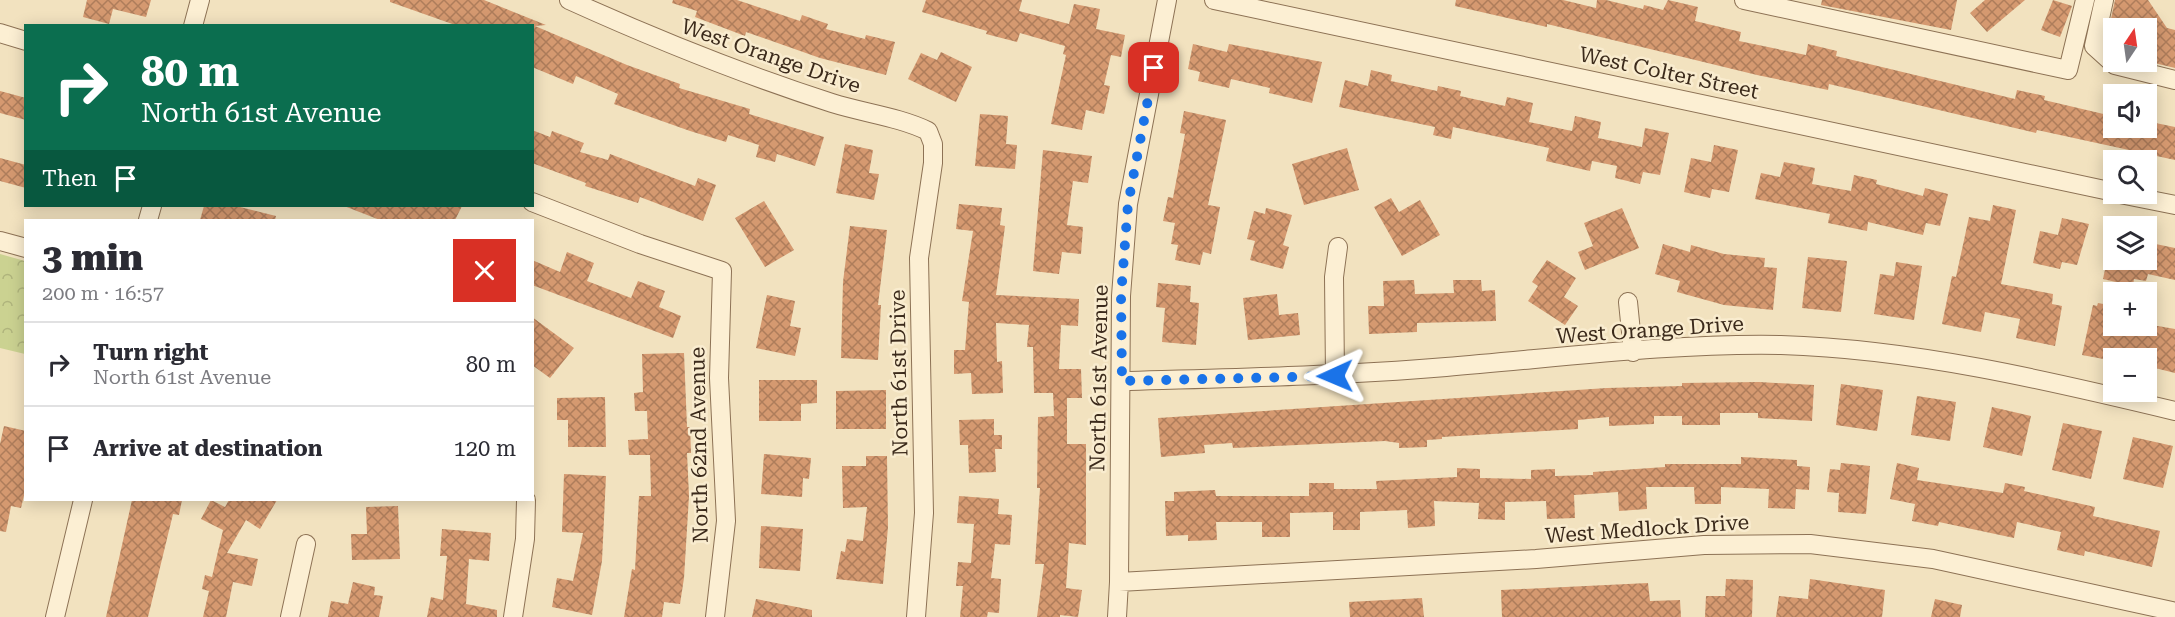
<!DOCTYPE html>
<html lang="en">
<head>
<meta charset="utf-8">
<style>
  body { margin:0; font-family:"Roboto Serif",serif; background:#f2f2f3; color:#2b2b33; height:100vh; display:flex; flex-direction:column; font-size:22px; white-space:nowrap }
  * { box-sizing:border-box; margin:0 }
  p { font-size:20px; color:#7c7c81 }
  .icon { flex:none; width:33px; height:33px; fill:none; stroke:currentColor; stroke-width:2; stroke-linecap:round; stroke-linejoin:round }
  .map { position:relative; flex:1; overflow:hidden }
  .side { position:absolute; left:24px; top:219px; width:510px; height:282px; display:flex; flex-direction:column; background:#fff; border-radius:0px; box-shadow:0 3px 15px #0003 }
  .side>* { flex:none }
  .guide { position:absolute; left:24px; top:24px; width:510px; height:183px; border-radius:0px; box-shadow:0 3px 15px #0003; background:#0b6e4f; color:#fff; overflow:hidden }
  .needle { width:39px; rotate:13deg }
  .buttons { position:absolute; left:2103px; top:18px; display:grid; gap:12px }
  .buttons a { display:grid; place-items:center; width:54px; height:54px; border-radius:0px; background:#fff; box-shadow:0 3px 15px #0003; font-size:30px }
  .pin { position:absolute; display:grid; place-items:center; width:51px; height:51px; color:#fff; margin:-26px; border-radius:12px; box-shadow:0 3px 9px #0006 }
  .me { position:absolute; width:66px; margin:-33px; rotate:269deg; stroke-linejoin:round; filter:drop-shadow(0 0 4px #0008) }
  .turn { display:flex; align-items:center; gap:21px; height:126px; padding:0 18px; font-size:27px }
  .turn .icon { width:78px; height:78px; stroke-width:2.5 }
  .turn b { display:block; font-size:42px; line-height:51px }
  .then { display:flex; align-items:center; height:57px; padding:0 18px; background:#0003; gap:12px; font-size:22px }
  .round { display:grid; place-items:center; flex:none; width:63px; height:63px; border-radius:0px; background:#f2f2f3 }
  .summary { display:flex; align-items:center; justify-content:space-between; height:102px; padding:0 18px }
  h1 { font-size:36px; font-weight:800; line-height:45px }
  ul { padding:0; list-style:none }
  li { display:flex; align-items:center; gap:18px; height:84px; padding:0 18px; border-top:2px solid #e1e1e2 }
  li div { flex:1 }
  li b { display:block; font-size:22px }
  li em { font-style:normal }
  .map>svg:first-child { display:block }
  .park { fill:url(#park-crowns) }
  .building { fill:url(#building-cross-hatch) }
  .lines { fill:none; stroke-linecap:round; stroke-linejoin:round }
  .minor-casing { stroke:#8d7255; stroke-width:20 }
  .minor { stroke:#fcefd3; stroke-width:18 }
  .route { stroke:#1a73e8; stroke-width:10; stroke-dasharray:0 18 }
  .labels { text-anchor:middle; stroke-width:5; stroke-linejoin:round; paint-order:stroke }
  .street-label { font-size:21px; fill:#3b2a1b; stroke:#f9eccf }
</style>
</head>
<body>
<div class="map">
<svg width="2175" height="617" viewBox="0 0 2175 617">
  <defs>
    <pattern id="park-crowns" width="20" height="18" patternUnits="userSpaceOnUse" patternTransform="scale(1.5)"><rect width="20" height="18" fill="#cbd291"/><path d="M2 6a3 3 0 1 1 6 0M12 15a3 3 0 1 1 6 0" fill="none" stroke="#afb47c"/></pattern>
    <pattern id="building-cross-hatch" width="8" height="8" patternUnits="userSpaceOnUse" patternTransform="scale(1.5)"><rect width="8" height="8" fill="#d59970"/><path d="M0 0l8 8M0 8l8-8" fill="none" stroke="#ae7d5b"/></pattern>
  </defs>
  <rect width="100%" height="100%" fill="#f2e2bf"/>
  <path class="park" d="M 0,254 L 25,261 L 25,354 L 0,348 Z"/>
  <path class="building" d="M 87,0 L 151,0 L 146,17 L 113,9 L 109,24 L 83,17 Z
    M 390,0 L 484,0 L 546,25 L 535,26 L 627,65 L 680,84 L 679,88 L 750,109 L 749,114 L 824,137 L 815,166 L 777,154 L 775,162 L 756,157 L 759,145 L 728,135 L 726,142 L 690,131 L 614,104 L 618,94 L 576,76 L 573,84 L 532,67 L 532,26 L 458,26 L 390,2 Z
    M 673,0 L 737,0 L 800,21 L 802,15 L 828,24 L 826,29 L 865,39 L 866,35 L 895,42 L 886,75 L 820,58 L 746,32 L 745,36 L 695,17 L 697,11 L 672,3 Z
    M 926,0 L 1022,0 L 1019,11 L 1069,24 L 1074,4 L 1100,9 L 1096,29 L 1125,35 L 1121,57 L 1111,55 L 1104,85 L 1110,86 L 1104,114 L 1086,110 L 1082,130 L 1051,124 L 1066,55 L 1063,54 L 1065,46 L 1020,33 L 1017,42 L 986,34 L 987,31 L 922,12 Z
    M 1456,0 L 1563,0 L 1596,8 L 1597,0 L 1606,0 L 1643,9 L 1644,5 L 1663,10 L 1668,0 L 1698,7 L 1695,21 L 1741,32 L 1739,41 L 1806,55 L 1808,44 L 1837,51 L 1836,56 L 2015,99 L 2017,90 L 2045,96 L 2044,100 L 2112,116 L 2109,128 L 2146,128 L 2146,121 L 2175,127 L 2175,160 L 2037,130 L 2036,133 L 1829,84 L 1828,90 L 1757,75 L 1547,24 L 1547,27 L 1455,6 Z
    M 1822,0 L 1957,0 L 1951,30 L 1821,5 Z
    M 1985,0 L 2025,0 L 1987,32 L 1970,13 Z
    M 2053,0 L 2072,6 L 2060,37 L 2041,30 Z
    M 2115,0 L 2148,0 L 2167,28 L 2175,30 L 2175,68 L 2146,61 L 2146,28 L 2109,28 Z
    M 1193,44 L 1227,52 L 1229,44 L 1322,62 L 1312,103 L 1269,93 L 1270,88 L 1231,79 L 1229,88 L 1198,81 L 1200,72 L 1188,69 Z
    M 941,52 L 972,67 L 956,102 L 908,79 L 921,53 L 937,60 Z
    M 1371,70 L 1392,75 L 1391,81 L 1437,91 L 1438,86 L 1461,91 L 1460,96 L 1505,106 L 1507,97 L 1533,103 L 1529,122 L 1572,131 L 1575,116 L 1601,122 L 1598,138 L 1642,147 L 1645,128 L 1669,133 L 1660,175 L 1643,172 L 1640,184 L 1615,178 L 1617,166 L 1592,161 L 1590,171 L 1546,161 L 1549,148 L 1453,127 L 1451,139 L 1433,135 L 1435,127 L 1339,107 L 1345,80 L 1368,86 Z
    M 0,91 L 26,98 L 26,120 L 0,113 Z
    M 1184,111 L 1226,120 L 1208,205 L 1220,207 L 1211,254 L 1203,252 L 1200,265 L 1175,260 L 1178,245 L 1171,244 L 1175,223 L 1163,221 L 1168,197 L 1173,198 L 1185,134 L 1180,133 Z
    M 980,114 L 1008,116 L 1006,144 L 1017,145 L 1015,169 L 975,166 Z
    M 532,130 L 550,137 L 552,131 L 584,143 L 580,152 L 608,160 L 610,154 L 695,186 L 698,178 L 716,185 L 703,221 L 640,197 L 638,203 L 585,186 L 586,183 L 532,163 Z
    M 845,144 L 873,150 L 869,173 L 879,174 L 874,200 L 836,193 Z
    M 1714,145 L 1738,150 L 1729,192 L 1712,189 L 1710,198 L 1684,192 L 1691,158 L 1711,162 Z
    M 1347,148 L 1359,190 L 1304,205 L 1292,164 Z
    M 1043,150 L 1092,156 L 1088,183 L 1073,181 L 1067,225 L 1083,227 L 1081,254 L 1062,252 L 1059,274 L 1033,271 Z
    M 0,158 L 26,165 L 26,188 L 0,181 Z
    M 1784,162 L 1815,168 L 1812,184 L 1851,191 L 1854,175 L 1877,180 L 1876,184 L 1923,196 L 1925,188 L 1948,194 L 1940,226 L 1926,223 L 1923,235 L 1868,222 L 1867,231 L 1828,223 L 1830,214 L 1755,199 L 1761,173 L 1780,177 Z
    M 1391,198 L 1399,212 L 1420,200 L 1440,235 L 1402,256 L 1374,207 Z
    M 764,201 L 794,250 L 765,267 L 735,218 Z
    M 959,204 L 1002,208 L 1000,225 L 1005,226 L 996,295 L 1079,299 L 1078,326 L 1061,325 L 1059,369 L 1081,369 L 1082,398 L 1067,398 L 1067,444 L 1086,444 L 1086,545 L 1069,543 L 1066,588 L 1082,590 L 1078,617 L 1060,615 L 1060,617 L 1037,617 L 1044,564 L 1035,564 L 1040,488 L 1037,488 L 1038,417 L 1054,416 L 1053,393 L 1034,393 L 1033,347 L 1027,347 L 1029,325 L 996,323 L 997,362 L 1002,361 L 1003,393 L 972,394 L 971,373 L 954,374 L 954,350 L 965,350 L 969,302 L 962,301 L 973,231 L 956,229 Z
    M 1993,205 L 2016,210 L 2001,284 L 2053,294 L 2052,304 L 2062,306 L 2055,346 L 2016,338 L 2020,319 L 1985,312 L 1981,332 L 1942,324 L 1952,276 L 1956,277 L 1969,217 L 1990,221 Z
    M 204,206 L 236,206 L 276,216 L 275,220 L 200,220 Z
    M 344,206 L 462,206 L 455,220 L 380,220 Z
    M 1266,208 L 1292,215 L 1283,245 L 1289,247 L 1283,269 L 1250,260 L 1255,241 L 1247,239 L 1254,211 L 1265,214 Z
    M 1622,208 L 1639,248 L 1585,270 L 1578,252 L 1593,246 L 1584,223 Z
    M 2062,218 L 2089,224 L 2077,265 L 2062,262 L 2060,269 L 2033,263 L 2040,231 L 2058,235 Z
    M 850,226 L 887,230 L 878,305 L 881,305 L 878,360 L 841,358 L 843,282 Z
    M 2146,242 L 2175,248 L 2175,280 L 2148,274 L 2146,281 L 2134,279 L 2133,286 L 2103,279 L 2107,260 L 2146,260 Z
    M 1663,244 L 1690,252 L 1691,245 L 1724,254 L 1765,258 L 1764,267 L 1777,268 L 1773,310 L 1724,305 L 1677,292 L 1680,281 L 1655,274 Z
    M 567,252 L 594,263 L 587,281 L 631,298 L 638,281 L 665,291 L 659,307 L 681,316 L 673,338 L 532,285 L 532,260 L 560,272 Z
    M 1808,257 L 1847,261 L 1841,312 L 1802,308 Z
    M 1547,260 L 1576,278 L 1564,297 L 1578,306 L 1565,325 L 1528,301 L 1538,286 L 1532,282 Z
    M 1896,262 L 1922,266 L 1914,320 L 1874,314 L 1880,274 L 1894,276 Z
    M 1414,280 L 1415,294 L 1454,293 L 1453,280 L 1481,280 L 1482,291 L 1495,290 L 1496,321 L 1417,323 L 1417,332 L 1369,334 L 1368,306 L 1384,306 L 1383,281 Z
    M 1158,283 L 1191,286 L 1190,302 L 1199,303 L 1196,345 L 1162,342 L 1165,308 L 1156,307 Z
    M 1277,294 L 1279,315 L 1298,313 L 1300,335 L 1248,340 L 1243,298 Z
    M 767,295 L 795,301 L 790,326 L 801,328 L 795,356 L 756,348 Z
    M 2098,303 L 2114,306 L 2114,326 L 2158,326 L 2175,329 L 2175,373 L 2147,366 L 2148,358 L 2114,358 L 2114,361 L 2082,355 L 2093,305 L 2097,306 Z
    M 532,317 L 574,348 L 550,378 L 532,365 Z
    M 684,353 L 687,427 L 690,427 L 691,453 L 687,453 L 689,496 L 684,578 L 680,604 L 664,602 L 662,617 L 624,617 L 632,569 L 635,570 L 639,496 L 651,496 L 650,455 L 629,455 L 628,440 L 648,439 L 647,411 L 635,411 L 634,393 L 643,392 L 642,354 Z
    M 759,380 L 817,380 L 817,403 L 801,404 L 801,421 L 759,421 Z
    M 1759,382 L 1814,385 L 1812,421 L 1758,418 L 1758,413 L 1720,413 L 1720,425 L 1682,425 L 1682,416 L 1654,416 L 1654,424 L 1609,426 L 1609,417 L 1578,420 L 1578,429 L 1442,437 L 1442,439 L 1427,440 L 1427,447 L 1399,448 L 1399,443 L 1385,441 L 1233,448 L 1232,443 L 1204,445 L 1205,453 L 1161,457 L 1158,418 L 1607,388 L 1682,386 L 1682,383 Z
    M 1841,384 L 1883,390 L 1877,431 L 1836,425 Z
    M 886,390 L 886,429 L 836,429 L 836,391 Z
    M 1917,396 L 1956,402 L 1950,441 L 1911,435 Z
    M 605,397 L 606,447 L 568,447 L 568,420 L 557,420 L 557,398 Z
    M 1992,407 L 2031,416 L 2022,456 L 1983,447 Z
    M 994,419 L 994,435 L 1002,435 L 1002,449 L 995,449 L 996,472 L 969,473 L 968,445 L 960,445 L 959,420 Z
    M 2063,423 L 2102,431 L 2091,479 L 2052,470 Z
    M 4,426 L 26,431 L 26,487 L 21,508 L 11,506 L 6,532 L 0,531 L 0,444 Z
    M 2133,437 L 2173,446 L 2163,488 L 2123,479 Z
    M 764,454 L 811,458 L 809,479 L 803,478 L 802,497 L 761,494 Z
    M 866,456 L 887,456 L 888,527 L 883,584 L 836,579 L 841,551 L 845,552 L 847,539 L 863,541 L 867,507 L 843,508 L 842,466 L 866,466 Z
    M 1741,457 L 1797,460 L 1797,466 L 1810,467 L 1809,490 L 1796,489 L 1795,509 L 1768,508 L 1769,489 L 1721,487 L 1721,504 L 1695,504 L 1694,487 L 1646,487 L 1647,509 L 1619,511 L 1618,492 L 1574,495 L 1575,518 L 1547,519 L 1546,501 L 1505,502 L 1505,520 L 1478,519 L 1479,503 L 1434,501 L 1435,526 L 1408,528 L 1407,510 L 1360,512 L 1360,530 L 1333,530 L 1333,512 L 1290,513 L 1290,537 L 1262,537 L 1262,522 L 1216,522 L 1217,540 L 1188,541 L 1188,535 L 1166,536 L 1165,501 L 1174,501 L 1174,492 L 1215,490 L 1216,496 L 1309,496 L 1309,483 L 1334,483 L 1334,489 L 1377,489 L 1376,481 L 1457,477 L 1457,468 L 1480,469 L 1480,478 L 1531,479 L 1531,470 L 1555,469 L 1555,476 L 1593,475 L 1593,472 L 1665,467 L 1665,464 L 1741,464 Z
    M 1841,463 L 1870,466 L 1866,514 L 1838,512 L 1839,493 L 1827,492 L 1830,469 L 1840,470 Z
    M 1897,463 L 1919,468 L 1917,480 L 2003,493 L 2005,483 L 2025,487 L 2024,491 L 2095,507 L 2093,516 L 2160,531 L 2152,567 L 2085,551 L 2084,556 L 2057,550 L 2061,532 L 2017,522 L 2014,538 L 1939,522 L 1938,526 L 1912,521 L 1915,504 L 1890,499 Z
    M 564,474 L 606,476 L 602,561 L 592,615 L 552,607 L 557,578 L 573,581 L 583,533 L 562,532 Z
    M 959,496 L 999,499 L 998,514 L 1012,515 L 1010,545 L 995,544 L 991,578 L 1001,579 L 999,613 L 988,612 L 987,617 L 960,617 L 963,586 L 956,586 L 958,562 L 971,563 L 974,524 L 957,523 Z
    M 132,500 L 182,500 L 179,515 L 173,514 L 148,617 L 106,617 Z
    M 211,500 L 225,507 L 229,500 L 277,500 L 260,529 L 246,520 L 227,553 L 258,559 L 252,586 L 233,582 L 226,617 L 203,617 L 209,591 L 202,589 L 205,575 L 212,577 L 223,530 L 201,519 Z
    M 398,506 L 400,559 L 352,560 L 351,534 L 367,534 L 366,507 Z
    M 761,526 L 803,529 L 800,571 L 759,568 Z
    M 442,529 L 491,533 L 489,561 L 469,559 L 466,604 L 497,610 L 497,617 L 427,617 L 431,597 L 443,600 L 447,556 L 440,556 Z
    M 1726,579 L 1753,580 L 1752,617 L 1705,617 L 1706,596 L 1725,596 Z
    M 1810,579 L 1885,590 L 1882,617 L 1776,617 L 1779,596 L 1808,599 Z
    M 353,582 L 375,587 L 374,595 L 383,596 L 379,617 L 328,617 L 331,601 L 348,604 Z
    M 1648,583 L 1650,601 L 1680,600 L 1681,617 L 1502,617 L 1501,590 Z
    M 1422,598 L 1424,617 L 1350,617 L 1349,602 Z
    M 756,599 L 812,610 L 812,617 L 752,617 Z
    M 1935,599 L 1962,605 L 1960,617 L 1931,617 Z"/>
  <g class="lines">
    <defs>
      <path id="minor" d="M 569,0 C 655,39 742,74 832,103 C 864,113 899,117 928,131 L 933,144 L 933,163 L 919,258 L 924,513 L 916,617
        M 1214,0 L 2114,192
        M 1744,0 L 2068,70 L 2085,0
        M 2104,0 L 2094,46 L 2115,65 L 2175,80
        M 193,26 L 200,0
        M 0,33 L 26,41
        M 2120,194 L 2175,205
        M 532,202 L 640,244 L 722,271 L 719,378 L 726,521 L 715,617
        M 148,220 L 152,206
        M 0,241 L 26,248
        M 1628,302 L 1633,352
        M 1335,376 L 1334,277 L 1338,247
        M 1122,381 C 1230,378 1338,376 1446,367 C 1557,358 1670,343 1781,345 C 1914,349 2046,380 2175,411
        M 1119,582 L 1536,559 L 1704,545 L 1810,544 L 1933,559 L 2172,611
        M 55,617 L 83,500
        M 290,617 L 306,544
        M 513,617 L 525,539 L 526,500
        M 1117,617 L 1119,582 L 1121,296 L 1128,204 L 1167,0"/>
    </defs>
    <use href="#minor" class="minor-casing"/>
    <use href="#minor" class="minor"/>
  </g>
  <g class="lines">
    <path class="route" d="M 1154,68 L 1128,204 L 1121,296 L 1122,381 L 1335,376"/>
  </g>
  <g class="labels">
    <g class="street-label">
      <text transform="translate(771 56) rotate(19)" y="7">West Orange Drive</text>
      <text transform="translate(1669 73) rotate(12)" y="7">West Colter Street</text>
      <text transform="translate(1650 330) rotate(-4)" y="7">West Orange Drive</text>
      <text transform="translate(899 373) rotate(-91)" y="7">North 61st Drive</text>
      <text transform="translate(1099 378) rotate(-89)" y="7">North 61st Avenue</text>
      <text transform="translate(699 445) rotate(-91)" y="7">North 62nd Avenue</text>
      <text transform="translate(1647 529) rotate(-4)" y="7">West Medlock Drive</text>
    </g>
  </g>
</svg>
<div class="buttons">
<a><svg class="needle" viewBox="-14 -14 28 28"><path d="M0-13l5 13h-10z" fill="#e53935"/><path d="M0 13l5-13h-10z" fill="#7c7c81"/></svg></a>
<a><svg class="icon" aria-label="sound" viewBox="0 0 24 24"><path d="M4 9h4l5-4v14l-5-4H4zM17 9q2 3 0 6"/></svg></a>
<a><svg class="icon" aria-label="search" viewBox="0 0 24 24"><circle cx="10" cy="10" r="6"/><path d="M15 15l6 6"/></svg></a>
<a><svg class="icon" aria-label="layers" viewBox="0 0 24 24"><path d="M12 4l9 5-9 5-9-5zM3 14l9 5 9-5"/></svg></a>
<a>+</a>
<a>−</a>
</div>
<div class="pin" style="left:1154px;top:68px;background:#d93025"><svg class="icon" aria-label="arrive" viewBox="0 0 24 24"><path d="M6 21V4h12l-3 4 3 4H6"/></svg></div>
<svg class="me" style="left:1335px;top:376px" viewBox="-20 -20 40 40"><path d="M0-17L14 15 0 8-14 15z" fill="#1a73e8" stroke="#fff" stroke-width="4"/></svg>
<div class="guide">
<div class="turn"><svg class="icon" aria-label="right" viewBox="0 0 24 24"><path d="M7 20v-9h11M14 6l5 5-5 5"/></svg><div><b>80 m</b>North 61st Avenue</div></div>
<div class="then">Then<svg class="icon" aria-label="arrive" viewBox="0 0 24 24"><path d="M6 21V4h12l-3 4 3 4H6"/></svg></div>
</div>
<section class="side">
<div class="summary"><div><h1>3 min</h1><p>200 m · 16:57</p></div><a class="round" style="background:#d93025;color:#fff"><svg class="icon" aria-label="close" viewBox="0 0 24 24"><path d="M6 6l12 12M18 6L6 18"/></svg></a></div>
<ul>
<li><svg class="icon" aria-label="right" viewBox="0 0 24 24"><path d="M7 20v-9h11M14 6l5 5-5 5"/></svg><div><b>Turn right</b><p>North 61st Avenue</p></div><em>80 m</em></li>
<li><svg class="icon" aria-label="arrive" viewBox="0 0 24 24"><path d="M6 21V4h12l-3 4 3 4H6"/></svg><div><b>Arrive at destination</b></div><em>120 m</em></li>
</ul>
</section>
</div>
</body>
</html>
